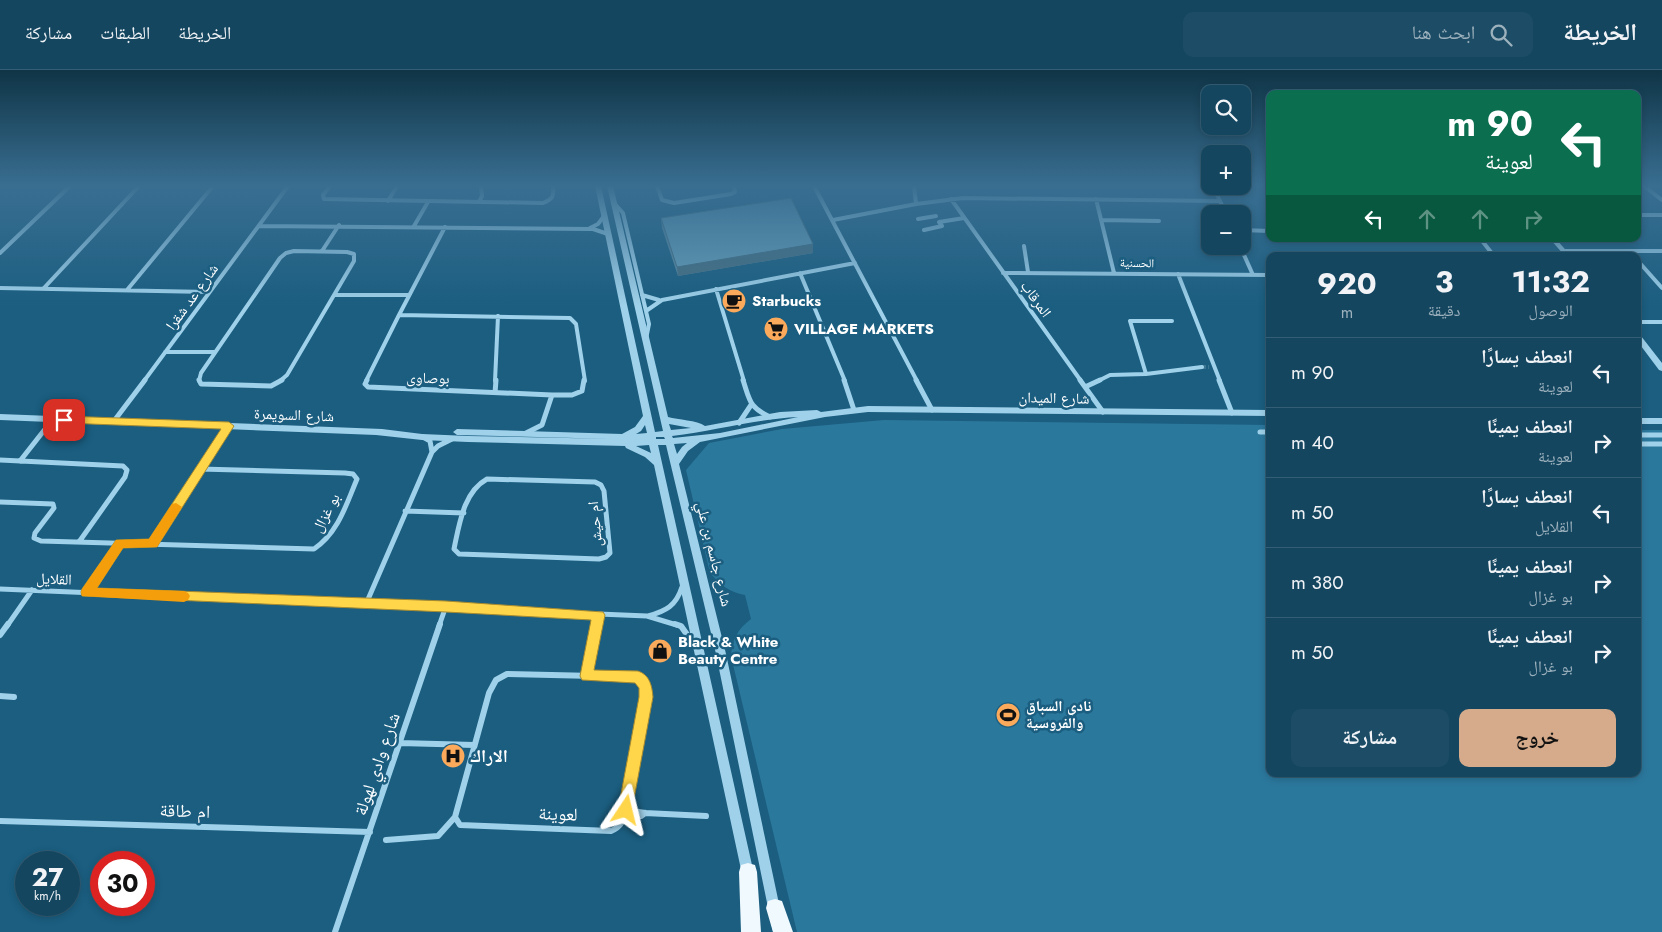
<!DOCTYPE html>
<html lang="ar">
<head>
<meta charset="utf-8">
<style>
  body { margin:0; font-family:Jost,"Noto Naskh Arabic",sans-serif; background:#1d4d66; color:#f1f3f6; direction:rtl; height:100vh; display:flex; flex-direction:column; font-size:19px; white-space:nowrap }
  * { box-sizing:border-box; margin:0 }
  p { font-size:16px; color:#9db1bd }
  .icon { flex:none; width:28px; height:28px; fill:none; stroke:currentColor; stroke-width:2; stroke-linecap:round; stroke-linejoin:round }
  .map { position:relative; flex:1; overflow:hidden; direction:ltr }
  .side { position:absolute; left:1266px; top:182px; width:375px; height:525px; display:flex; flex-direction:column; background:#144660; border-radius:10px; box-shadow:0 2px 8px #0003,0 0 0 1px #335e75; direction:rtl }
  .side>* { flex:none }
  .guide { position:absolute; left:1266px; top:20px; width:375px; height:152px; border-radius:10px; box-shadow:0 2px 8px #0003,0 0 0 1px #335e75; direction:rtl; background:#0b6e4f; color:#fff; overflow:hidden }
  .tools { position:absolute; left:1201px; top:15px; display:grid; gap:10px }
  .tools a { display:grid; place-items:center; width:50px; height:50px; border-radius:10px; background:#144660; box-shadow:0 2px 8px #0003,0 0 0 1px #335e75; font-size:25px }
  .speed { position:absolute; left:15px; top:781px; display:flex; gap:10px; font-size:25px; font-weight:700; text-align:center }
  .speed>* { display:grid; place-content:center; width:65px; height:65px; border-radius:50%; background:#144660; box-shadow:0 2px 8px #0003,0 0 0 1px #335e75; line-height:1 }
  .speed small { font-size:12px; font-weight:400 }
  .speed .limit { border:8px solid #d22; background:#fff; color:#111 }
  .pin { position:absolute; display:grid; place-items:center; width:42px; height:42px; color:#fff; margin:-21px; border-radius:10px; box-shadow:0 2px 8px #0006 }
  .me { position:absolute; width:55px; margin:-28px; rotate:10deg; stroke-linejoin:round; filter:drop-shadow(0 0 4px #0008) }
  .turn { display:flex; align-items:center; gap:18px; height:105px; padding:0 25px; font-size:22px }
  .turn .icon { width:65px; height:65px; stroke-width:2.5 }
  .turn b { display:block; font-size:35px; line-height:42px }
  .lanes { display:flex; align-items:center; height:48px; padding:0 25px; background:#0003; justify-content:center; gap:25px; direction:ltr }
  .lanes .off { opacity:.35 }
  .eta { display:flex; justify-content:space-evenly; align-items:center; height:85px; text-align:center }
  .eta b { font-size:30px; font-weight:700; line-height:35px }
  .action { display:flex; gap:10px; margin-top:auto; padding:10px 25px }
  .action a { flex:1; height:58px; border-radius:10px; background:#d6ab8b; color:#111; font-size:20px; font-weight:700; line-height:58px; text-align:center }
  .action a+a { background:#1d4d66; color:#f1f3f6 }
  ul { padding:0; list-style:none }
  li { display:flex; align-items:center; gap:15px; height:70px; padding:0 25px; border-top:1px solid #335e75 }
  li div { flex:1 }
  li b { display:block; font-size:19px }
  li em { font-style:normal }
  header { display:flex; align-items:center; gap:30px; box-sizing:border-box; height:70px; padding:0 25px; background:#144660; border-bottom:1px solid #335e75 }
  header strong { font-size:24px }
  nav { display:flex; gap:28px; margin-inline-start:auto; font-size:18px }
  .search { width:350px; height:45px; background:#1d4d66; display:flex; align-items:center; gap:12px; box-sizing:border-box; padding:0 18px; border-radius:10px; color:#9db1bd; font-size:19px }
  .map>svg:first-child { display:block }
  .green { fill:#2b789d }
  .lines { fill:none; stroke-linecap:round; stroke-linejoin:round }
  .minor-tunnel { stroke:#3d7693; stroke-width:4; stroke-dasharray:4 2; stroke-linecap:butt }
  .minor-far2 { stroke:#9fd1ea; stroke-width:4 }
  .minor-far1 { stroke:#9fd1ea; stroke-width:5 }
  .minor { stroke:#9fd1ea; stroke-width:6 }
  .tertiary { fill:#9fd1ea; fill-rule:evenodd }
  .trunk { fill:#f0f9fe; fill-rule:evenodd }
  .wall { fill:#58889f }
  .shaded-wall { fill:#476f82 }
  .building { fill:#669eb9; stroke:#476f82 }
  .route { fill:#ffd54a; stroke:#a68a30 }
  .slow { fill:#f59e0b }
  .labels { text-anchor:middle; stroke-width:5; stroke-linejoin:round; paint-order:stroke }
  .far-street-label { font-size:12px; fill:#fff; stroke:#1b5e80 }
  .street-label { font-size:15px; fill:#fff; stroke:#1b5e80 }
  .poi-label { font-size:15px; font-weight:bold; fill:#fff; stroke:#1b5e80; text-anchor:start }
  .near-poi-label { font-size:18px; font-weight:bold; fill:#fff; stroke:#1b5e80; text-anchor:start }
  .near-street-label { font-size:18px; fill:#fff; stroke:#1b5e80 }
</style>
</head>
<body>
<header>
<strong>الخريطة</strong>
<div class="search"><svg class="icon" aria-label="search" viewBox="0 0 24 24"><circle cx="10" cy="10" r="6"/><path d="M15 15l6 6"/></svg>ابحث هنا</div>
<nav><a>الخريطة</a><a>الطبقات</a><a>مشاركة</a></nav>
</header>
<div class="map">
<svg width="1662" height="862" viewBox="0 0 1662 862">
  <rect width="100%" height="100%" fill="#1b5e80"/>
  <path class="green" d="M 884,350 L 1270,355 L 1270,704 L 1638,704 L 1638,360 L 1662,360 L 1662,862 L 797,862 L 731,586 C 732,569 738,559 751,549 L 745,525 C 729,522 721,515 710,503 L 686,400 L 709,373 L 782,359 Z"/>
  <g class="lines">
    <path class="minor-tunnel" d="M 1202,297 L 1209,297"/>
    <path class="minor-far2" d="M 330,116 L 323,125 L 324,129 L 543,133 C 553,129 554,126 553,116
      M 657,116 L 662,130 L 674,133 L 731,124 L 735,122 L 734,116
      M 814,116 L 917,311
      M 914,116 L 916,134
      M 1213,116 L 1226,144
      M 1644,116 L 1662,130
      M 951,129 L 1081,311
      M 1096,129 L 1114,203
      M 388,131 L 397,116
      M 479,132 L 482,126 L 481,116
      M 615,134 L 623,143 L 649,254 L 646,269
      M 1638,145 L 1662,145
      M 918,149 L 936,146
      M 833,150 L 916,134 L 963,128 L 1220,131
      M 1101,150 L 1159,151
      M 259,156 L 593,159 L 608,164
      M 414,156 L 428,132
      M 590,158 L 598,154 L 604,146
      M 924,160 L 942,156 L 939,152 L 964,148
      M 1242,160 L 1270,161
      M 1483,172 L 1494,186
      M 1024,176 L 1028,202
      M 1240,176 L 1253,205
      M 322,181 L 339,155
      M 1563,181 L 1662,181
      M 0,183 L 70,116
      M 1638,191 L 1662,218
      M 800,203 L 845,311
      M 1003,203 L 1270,205
      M 1178,204 L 1220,311
      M 0,218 L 209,222
      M 43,219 L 139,116
      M 716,219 L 744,311
      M 127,220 L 213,116
      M 335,225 L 409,225
      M 642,225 L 659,230
      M 646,241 L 662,230 L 855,193
      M 399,245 L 570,248 L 576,254 L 585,311
      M 399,245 L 445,157
      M 1638,252 L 1662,252
      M 165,282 L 215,282
      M 1146,304 L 1130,251 L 1172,251
      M 144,311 L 288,116
      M 199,311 L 201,303 L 280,188 L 286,183 L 294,181 L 347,182 L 354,184 L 354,191 L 287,305 L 280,311
      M 366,311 L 399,245
      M 495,311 L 498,246
      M 1098,311 L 1110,305 L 1146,304 L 1202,297"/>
    <path class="minor-far1" d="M 199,310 L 201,314 L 271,316 L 282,310
      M 367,310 L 365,314 L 368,317 L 552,325 L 572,325 L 582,321 L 584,310
      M 743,310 C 750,331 749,337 770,347
      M 844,310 L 854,340
      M 916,310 L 932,340
      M 1080,310 L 1103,342
      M 1219,310 L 1232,343
      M 1085,317 L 1100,310
      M 495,323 L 496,310
      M 114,351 L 145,310
      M 739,353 L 751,335
      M 1260,362 L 1270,362
      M 526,363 L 542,355 L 552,325
      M 1638,365 L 1662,365
      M 1638,374 L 1662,374
      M 432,382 L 438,376 L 452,369
      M 0,390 L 123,396 L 127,400 L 125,407 L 79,472
      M 20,391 L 53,349
      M 487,409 L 595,412 L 601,415 L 604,421 L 610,483 L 606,487 L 599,489 L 459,484 L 454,479 L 455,474 C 460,450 465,421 487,409 Z
      M 0,432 L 53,434 L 54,438 L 35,463 L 34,468 L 41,471 L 314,479 C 338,463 346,435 357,409 L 353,404 L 345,403 L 200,399
      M 405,441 L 464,443
      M 153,474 L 229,356
      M 0,519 L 647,546 L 680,556
      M 87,522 L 120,473
      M 366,534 L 432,382 L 430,371 L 423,367
      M 648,546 C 666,541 676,536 682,517
      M 7,556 L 32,520
      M 439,556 L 446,536
      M 597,556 L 599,545"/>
    <path class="minor" d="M 675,554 L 681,556 L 695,576
      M 0,565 L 8,554
      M 507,604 L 638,607 L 645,616 L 646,627 L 626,740 C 624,750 621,757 611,761 L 460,755 L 455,747 L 489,623 L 496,610 Z
      M 586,606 L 597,554
      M 0,626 L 14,627
      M 400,673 L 474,675
      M 626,740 L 645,743 L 706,746
      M 625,745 L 641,746 L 645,743
      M 0,751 L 370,762
      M 386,770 L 438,766 L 455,747
      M 335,862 L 440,554"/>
    <path class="tertiary" d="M 595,116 L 601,116 L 655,362 L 663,361 L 607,116 L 613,116 L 668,347 C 678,350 697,350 705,356 L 780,342 L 817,340 L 821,342 L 868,336 L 1270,340 L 1270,346 L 868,342 L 825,347 L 700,372 L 688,381 L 679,394 L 726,584 L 785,862 L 773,862 L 716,584 L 666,375 L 658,375 L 754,804 L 752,808 L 748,810 L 744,808 L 742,804 L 654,395 L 645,387 L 626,378 L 625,376 L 468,372 L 422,370 L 376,365 L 0,350 L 0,344 L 382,359 L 422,364 L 468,366 L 614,369 L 457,365 L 453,362 L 457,359 L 622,364 L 635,357 L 643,346 ZM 798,347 L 720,363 L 673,368 L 672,366 C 714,361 756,349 798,347 ZM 669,354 L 691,358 L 671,360 ZM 645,355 L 647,363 L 636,364 L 641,361 ZM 656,367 L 664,367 L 665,369 L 656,369 ZM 687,373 L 682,377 L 677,384 L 674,374 ZM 649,375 L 651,383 L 636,376 Z
      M 1550,169 L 1556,169 L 1571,186 L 1565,186 Z
      M 1638,266 L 1641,266 L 1662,293 L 1662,301 L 1659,300 L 1638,272 Z
      M 1638,348 L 1662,348 L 1662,354 L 1638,354 Z"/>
    <path class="trunk" d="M 748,793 L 755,795 L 757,802 L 761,862 L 741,862 L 739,802 L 741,795 Z
      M 775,829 L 782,831 L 793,862 L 773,862 L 766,838 L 768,831 Z"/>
  </g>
  <path class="wall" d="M 661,148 L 813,183 L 678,206 L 662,158 Z"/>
  <path class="shaded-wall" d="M 813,174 L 813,183 L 678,206 L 677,197 Z"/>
  <path class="building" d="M 791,128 L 813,174 L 677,197 L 661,148 Z"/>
  <linearGradient id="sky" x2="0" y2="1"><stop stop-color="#0f3446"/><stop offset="0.49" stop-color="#396e91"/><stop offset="1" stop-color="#396e91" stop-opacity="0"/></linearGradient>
  <rect width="1662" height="236" fill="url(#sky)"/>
  <path class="route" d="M 64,346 L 229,352 L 234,356 L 157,477 L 123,478 L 97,518 L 446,531 L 603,542 L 605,545 L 594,600 L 638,601 C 650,605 652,616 653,627 L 631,745 L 626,747 L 621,745 L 618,740 L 639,627 L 639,618 L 635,613 L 582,610 L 580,606 L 591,550 L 446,542 L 82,526 L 81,522 L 82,519 L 116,470 L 149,469 L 221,359 L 64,353 L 59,350 Z"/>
  <path class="slow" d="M 176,433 L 182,437 L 157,477 L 123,478 L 97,518 L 184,521 L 188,523 L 190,526 L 188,530 L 184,532 L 82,526 L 81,522 L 82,519 L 116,470 L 149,469 L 172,434 Z"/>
  <defs>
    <symbol id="cafe-disc" viewBox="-11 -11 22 22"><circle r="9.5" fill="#fbaa5c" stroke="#1b5e80"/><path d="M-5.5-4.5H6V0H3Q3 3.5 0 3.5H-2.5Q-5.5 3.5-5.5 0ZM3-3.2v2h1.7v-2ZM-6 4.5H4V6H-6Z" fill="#111"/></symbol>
    <symbol id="supermarket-disc" viewBox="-11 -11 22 22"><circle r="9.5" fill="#fbaa5c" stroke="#1b5e80"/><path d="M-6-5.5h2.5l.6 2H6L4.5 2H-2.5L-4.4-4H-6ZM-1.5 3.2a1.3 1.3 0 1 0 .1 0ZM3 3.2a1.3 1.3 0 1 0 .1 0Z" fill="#111"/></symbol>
    <symbol id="shop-disc" viewBox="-11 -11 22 22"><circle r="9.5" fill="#fbaa5c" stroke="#1b5e80"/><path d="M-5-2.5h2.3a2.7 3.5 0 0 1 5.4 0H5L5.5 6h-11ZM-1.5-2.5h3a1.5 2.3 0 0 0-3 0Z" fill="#111"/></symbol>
    <symbol id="stadium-disc" viewBox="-11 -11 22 22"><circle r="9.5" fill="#fbaa5c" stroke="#1b5e80"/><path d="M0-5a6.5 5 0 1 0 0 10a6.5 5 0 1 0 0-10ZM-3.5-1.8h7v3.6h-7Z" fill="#111"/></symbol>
    <symbol id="hospital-disc" viewBox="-11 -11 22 22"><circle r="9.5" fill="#fbaa5c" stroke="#1b5e80"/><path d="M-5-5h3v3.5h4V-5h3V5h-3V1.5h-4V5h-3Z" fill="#111"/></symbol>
  </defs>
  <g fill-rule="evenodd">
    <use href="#cafe-disc" x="720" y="217" width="28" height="28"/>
    <use href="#supermarket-disc" x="762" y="245" width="28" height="28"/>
    <use href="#shop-disc" x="646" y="567" width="28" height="28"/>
    <use href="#stadium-disc" x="994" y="631" width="28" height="28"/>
    <use href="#hospital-disc" x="439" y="672" width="28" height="28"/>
  </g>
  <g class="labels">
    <g class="far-street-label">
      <text transform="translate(1137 193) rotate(1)" y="4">الحسنية</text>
    </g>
    <g class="street-label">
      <text transform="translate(192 227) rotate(-54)" y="5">شارع عد شقرا</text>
      <text transform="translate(1036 229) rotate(54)" y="5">المرقاب</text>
      <text transform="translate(428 308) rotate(2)" y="5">بوصاوى</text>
      <text transform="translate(1054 328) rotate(1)" y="5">شارع الميدان</text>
      <text transform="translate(294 345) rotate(2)" y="5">شارع السويمرة</text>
      <text transform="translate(326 443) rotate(-62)" y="5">بو غزال</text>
      <text transform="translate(595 454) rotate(-95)" y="5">ام حيش</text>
      <text transform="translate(714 484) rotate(76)" y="5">شارع جاسم بن علي</text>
      <text transform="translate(54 509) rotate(2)" y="5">القلايل</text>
    </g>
    <g class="poi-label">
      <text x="752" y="236">Starbucks</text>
      <text x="794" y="264">VILLAGE MARKETS</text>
      <text x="678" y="577">Black &amp; White<tspan x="678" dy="17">Beauty Centre</tspan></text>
      <text x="1026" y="641">نادي السباق<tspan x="1026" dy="17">والفروسية</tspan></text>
    </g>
    <g class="near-poi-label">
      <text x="470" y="692">الاراك</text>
    </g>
    <g class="near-street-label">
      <text transform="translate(377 694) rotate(-71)" y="6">شارع وادي لهولة</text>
      <text transform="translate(185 741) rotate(2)" y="6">ام طاقة</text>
      <text transform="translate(558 744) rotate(2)" y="6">لعوينة</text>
    </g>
  </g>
</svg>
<div class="tools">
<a><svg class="icon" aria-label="search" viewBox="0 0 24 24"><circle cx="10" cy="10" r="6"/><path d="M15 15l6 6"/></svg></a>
<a>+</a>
<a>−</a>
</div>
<div class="speed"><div>27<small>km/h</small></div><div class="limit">30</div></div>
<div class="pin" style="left:64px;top:350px;background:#d93025"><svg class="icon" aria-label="arrive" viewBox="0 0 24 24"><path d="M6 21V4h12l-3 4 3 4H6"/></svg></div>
<svg class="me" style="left:626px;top:740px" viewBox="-20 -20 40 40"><path d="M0-17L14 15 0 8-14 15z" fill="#ffd54a" stroke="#fff" stroke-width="4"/></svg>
<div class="guide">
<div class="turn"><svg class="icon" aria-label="left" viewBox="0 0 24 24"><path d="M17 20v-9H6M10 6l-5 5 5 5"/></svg><div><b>90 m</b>لعوينة</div></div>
<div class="lanes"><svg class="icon" aria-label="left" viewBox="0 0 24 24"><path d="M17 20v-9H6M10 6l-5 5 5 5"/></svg><svg class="icon off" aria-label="ahead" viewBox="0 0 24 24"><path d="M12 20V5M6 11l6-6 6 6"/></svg><svg class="icon off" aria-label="ahead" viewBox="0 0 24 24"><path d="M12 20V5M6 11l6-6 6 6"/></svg><svg class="icon off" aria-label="right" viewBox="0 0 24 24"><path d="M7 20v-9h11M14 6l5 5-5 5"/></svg></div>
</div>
<section class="side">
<div class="eta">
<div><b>11:32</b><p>الوصول</p></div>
<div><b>3</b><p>دقيقة</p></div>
<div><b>920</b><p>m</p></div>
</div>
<ul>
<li><svg class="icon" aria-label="left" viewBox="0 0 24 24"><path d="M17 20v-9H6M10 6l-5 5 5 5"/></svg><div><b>انعطف يسارًا</b><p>لعوينة</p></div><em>90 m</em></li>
<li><svg class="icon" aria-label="right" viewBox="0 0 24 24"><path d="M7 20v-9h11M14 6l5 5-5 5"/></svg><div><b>انعطف يمينًا</b><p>لعوينة</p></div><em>40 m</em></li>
<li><svg class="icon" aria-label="left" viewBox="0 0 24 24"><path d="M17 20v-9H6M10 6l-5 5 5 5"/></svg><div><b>انعطف يسارًا</b><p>القلايل</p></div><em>50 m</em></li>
<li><svg class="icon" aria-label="right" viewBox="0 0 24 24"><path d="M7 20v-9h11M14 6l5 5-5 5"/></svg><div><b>انعطف يمينًا</b><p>بو غزال</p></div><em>380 m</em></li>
<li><svg class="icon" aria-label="right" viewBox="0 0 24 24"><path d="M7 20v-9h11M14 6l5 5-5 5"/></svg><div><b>انعطف يمينًا</b><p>بو غزال</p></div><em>50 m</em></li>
</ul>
<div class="action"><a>خروج</a><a>مشاركة</a></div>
</section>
</div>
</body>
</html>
